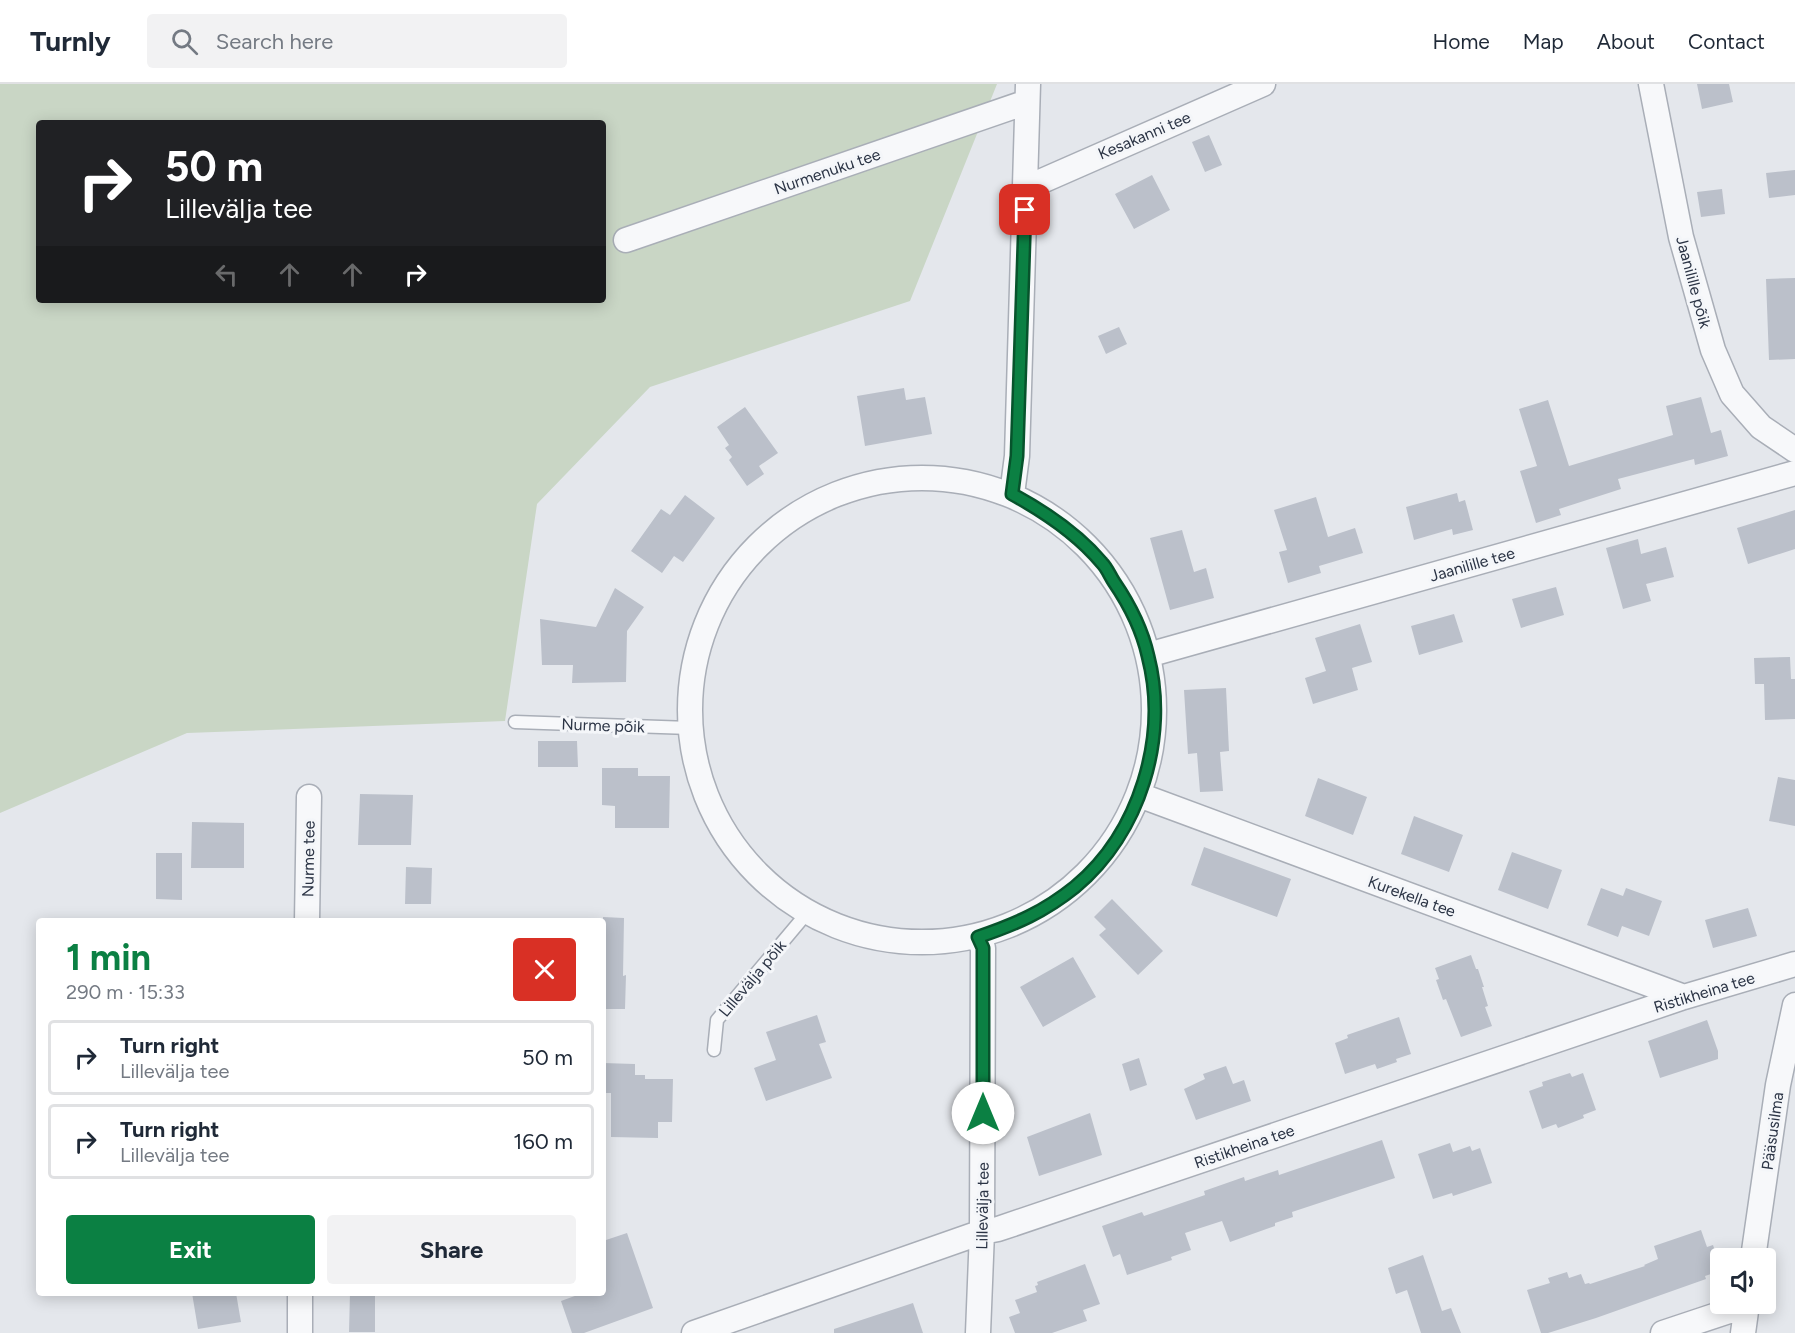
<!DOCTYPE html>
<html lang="en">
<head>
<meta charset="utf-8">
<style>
  body { margin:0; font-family:Figtree,sans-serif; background:#f2f2f3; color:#1f2937; height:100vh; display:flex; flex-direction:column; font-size:22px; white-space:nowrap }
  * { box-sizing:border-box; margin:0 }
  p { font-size:20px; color:#747a83 }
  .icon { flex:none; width:33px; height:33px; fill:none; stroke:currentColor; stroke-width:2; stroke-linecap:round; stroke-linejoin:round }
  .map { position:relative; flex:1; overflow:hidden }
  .details { position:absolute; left:36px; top:834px; width:570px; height:378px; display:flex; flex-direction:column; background:#fff; border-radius:6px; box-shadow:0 3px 15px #0003 }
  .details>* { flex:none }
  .hud { position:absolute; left:36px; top:36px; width:570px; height:183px; border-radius:6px; box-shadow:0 3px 15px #0003; background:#202124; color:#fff; overflow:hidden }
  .buttons { position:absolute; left:1710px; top:1164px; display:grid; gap:12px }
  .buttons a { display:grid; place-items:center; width:66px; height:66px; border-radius:6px; background:#fff; box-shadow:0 3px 15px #0003; font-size:30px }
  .pin { position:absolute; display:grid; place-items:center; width:51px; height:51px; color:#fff; margin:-26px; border-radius:12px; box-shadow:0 3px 9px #0006 }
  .me { position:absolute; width:66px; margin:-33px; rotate:0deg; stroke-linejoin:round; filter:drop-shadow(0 0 4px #0008) }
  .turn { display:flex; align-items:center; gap:21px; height:126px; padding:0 30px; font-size:27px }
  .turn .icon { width:78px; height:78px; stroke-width:2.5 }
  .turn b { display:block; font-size:42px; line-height:51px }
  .lanes { display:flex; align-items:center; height:57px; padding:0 30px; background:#0003; justify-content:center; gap:30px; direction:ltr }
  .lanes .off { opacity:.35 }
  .round { display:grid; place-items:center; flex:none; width:63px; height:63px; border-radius:6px; background:#f2f2f3 }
  .overview { display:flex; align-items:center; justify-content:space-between; height:102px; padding:0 30px }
  h1 { font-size:36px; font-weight:700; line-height:45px; color:#0b8043 }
  .action { display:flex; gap:12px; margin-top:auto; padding:12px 30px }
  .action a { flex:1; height:69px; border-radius:6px; background:#0b8043; color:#fff; font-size:24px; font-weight:700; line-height:69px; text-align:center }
  .action a+a { background:#f2f2f3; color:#1f2937 }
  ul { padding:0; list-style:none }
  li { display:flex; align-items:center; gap:18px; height:75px; margin:0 12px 9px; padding:0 18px; border:3px solid #e0e1e3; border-radius:6px }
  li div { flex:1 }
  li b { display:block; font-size:22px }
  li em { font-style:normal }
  header { display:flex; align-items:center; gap:36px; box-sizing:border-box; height:84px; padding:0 30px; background:#fff; border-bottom:2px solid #e0e1e3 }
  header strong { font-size:28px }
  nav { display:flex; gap:33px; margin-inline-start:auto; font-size:21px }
  .search { width:420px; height:54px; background:#f2f2f3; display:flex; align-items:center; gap:15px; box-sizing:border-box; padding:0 21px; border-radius:6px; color:#747a83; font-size:22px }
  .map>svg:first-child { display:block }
  .green { fill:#c9d6c5; fill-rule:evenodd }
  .building { fill:#bbc0ca }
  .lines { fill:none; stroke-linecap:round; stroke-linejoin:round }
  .lane-casing { stroke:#a9aeb7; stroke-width:15 }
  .street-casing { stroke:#a9aeb7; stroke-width:27 }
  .lane { stroke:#f7f8fa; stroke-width:12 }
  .street { stroke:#f7f8fa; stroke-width:24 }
  .route-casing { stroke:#07532c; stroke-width:15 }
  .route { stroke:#0b8043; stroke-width:10 }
  .labels { text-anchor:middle; stroke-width:6; stroke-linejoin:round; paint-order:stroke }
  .street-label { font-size:16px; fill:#2b3445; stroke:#f4f6f9 }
</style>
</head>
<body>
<header>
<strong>Turnly</strong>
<div class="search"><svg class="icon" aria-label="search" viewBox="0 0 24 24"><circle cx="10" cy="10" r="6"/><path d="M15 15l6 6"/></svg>Search here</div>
<nav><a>Home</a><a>Map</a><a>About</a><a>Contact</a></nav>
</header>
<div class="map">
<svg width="1795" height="1249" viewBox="0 0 1795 1249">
  <rect width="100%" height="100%" fill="#e4e7ec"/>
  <path class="green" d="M 0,0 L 997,0 L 910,217 L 650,303 L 537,420 L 505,637 L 187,649 L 0,729 ZM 39,39 L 603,39 L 603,216 L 39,216 Z"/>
  <path class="building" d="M 1697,0 L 1729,0 L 1733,18 L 1702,25 Z
    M 1209,51 L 1222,81 L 1205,88 L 1192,58 Z
    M 1795,86 L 1795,111 L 1769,114 L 1766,89 Z
    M 1152,91 L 1170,126 L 1134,145 L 1115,110 Z
    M 1722,105 L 1725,130 L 1701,133 L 1697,108 Z
    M 1795,194 L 1795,275 L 1769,276 L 1766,195 Z
    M 1119,243 L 1127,260 L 1106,270 L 1098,252 Z
    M 904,304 L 906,316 L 925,313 L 932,350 L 865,362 L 857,312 Z
    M 1701,313 L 1711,349 L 1721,346 L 1728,372 L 1695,381 L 1694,375 L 1618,395 L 1621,405 L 1559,425 L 1561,431 L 1536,439 L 1520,387 L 1537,382 L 1519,325 L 1548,316 L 1569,382 L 1673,351 L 1666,322 Z
    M 745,323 L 778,369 L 759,382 L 764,390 L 747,402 L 729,376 L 732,373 L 725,364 L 729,361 L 717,343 Z
    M 1457,409 L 1459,418 L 1465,416 L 1473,446 L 1453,451 L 1452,445 L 1414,456 L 1406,423 Z
    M 685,411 L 715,434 L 683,478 L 674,472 L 662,489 L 631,467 L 661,425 L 670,431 Z
    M 1316,413 L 1328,453 L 1355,444 L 1363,469 L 1319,482 L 1321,489 L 1288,499 L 1279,468 L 1287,466 L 1274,426 Z
    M 1795,426 L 1795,465 L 1748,480 L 1737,444 Z
    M 1182,446 L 1194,488 L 1206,484 L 1214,514 L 1170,526 L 1150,454 Z
    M 1638,455 L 1641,470 L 1666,463 L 1674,493 L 1646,500 L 1651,517 L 1623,525 L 1606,464 Z
    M 1556,503 L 1564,531 L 1521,544 L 1512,515 Z
    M 615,504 L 644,523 L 627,547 L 626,598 L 572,599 L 573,581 L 542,581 L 540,535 L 596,543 Z
    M 1454,530 L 1463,558 L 1419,571 L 1411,542 Z
    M 1360,540 L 1372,578 L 1352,584 L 1358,606 L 1313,620 L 1305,594 L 1326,587 L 1315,554 Z
    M 1790,573 L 1791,595 L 1795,595 L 1795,635 L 1765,636 L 1764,600 L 1755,600 L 1754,574 Z
    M 1226,604 L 1229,667 L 1220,668 L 1223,707 L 1200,708 L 1197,669 L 1188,670 L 1184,606 Z
    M 538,657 L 577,657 L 578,683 L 538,683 Z
    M 602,684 L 638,684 L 638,692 L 670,692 L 669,744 L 615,744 L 615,722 L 602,721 Z
    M 1778,693 L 1795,696 L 1795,742 L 1769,737 Z
    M 1318,694 L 1367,713 L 1353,751 L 1305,732 Z
    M 360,710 L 413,711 L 411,761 L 358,761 Z
    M 1414,732 L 1463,751 L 1449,788 L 1401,770 Z
    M 192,738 L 244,739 L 244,784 L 191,784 Z
    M 1204,763 L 1291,795 L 1277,833 L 1191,801 Z
    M 1512,768 L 1562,786 L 1548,825 L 1498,806 Z
    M 156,769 L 182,769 L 182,816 L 156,815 Z
    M 406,783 L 432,784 L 431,820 L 405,820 Z
    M 1601,804 L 1623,812 L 1626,804 L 1662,817 L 1649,852 L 1622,842 L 1618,853 L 1587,841 Z
    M 1112,815 L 1163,867 L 1138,891 L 1099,851 L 1106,845 L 1094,833 Z
    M 1748,824 L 1757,852 L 1713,864 L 1705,836 Z
    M 603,833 L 624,834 L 623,892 L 626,891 L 625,925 L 603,925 Z
    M 1471,871 L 1476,885 L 1478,885 L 1484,903 L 1482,903 L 1488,922 L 1485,923 L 1492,942 L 1461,953 L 1446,915 L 1443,916 L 1436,896 L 1439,895 L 1435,884 Z
    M 1073,873 L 1096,913 L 1043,943 L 1020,903 Z
    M 817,931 L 826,958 L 819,960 L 832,994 L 766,1017 L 754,984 L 776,976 L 766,948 Z
    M 1399,933 L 1411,970 L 1396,975 L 1397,978 L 1377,985 L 1375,980 L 1345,990 L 1335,959 L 1348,954 L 1347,951 Z
    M 1707,936 L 1718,967 L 1718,975 L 1660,994 L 1648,957 Z
    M 1139,974 L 1147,1001 L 1130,1007 L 1122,980 Z
    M 603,979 L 635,980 L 635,991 L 645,991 L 645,995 L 673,995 L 672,1038 L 658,1038 L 658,1054 L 611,1053 L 611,1009 L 603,1009 Z
    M 1226,982 L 1233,1000 L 1244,996 L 1251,1017 L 1196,1036 L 1184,1005 L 1205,995 L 1203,990 Z
    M 1570,989 L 1572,993 L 1583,989 L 1596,1026 L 1583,1031 L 1584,1034 L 1558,1044 L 1556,1040 L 1542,1045 L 1529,1007 L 1543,1002 L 1542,998 Z
    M 1090,1029 L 1102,1071 L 1039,1092 L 1027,1053 Z
    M 1382,1056 L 1395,1094 L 1292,1128 L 1293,1133 L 1275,1139 L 1275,1142 L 1230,1158 L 1222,1137 L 1185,1149 L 1191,1166 L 1171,1173 L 1172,1176 L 1127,1191 L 1120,1170 L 1113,1173 L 1102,1142 L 1142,1128 L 1144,1132 L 1205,1111 L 1204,1107 L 1244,1093 L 1245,1097 L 1278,1086 L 1279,1091 Z
    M 1450,1059 L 1453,1068 L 1470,1062 L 1472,1067 L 1480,1064 L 1492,1099 L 1453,1112 L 1452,1109 L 1433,1115 L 1418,1070 Z
    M 1701,1146 L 1707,1163 L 1713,1161 L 1720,1182 L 1720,1187 L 1705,1192 L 1706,1195 L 1596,1234 L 1548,1249 L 1541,1249 L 1527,1206 L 1550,1199 L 1548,1194 L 1567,1188 L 1569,1194 L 1581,1190 L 1585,1200 L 1589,1199 L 1590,1200 L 1645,1182 L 1644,1181 L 1658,1175 L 1654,1162 Z
    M 627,1149 L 653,1224 L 584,1249 L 572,1249 L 561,1217 L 583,1209 L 603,1209 L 603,1157 Z
    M 1423,1171 L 1442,1227 L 1451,1224 L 1461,1249 L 1421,1249 L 1407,1206 L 1396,1210 L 1388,1184 Z
    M 1085,1180 L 1100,1220 L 1083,1226 L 1087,1237 L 1052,1249 L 1015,1249 L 1009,1233 L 1020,1229 L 1015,1216 L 1037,1208 L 1035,1202 L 1038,1201 L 1037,1198 Z
    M 192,1209 L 236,1209 L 241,1238 L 198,1245 Z
    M 350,1209 L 375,1209 L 375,1248 L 349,1248 Z
    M 913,1219 L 923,1249 L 834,1249 L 834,1245 Z"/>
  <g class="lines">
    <defs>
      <path id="lane" d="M 515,638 L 690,644
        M 714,966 L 717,936 L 807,829"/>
      <path id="street" d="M 1651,0 L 1681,153 L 1713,266 L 1732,310 L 1761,343 L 1795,366
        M 1026,104 L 1263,0
        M 626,156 L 1027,18
        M690 626a232 232 0 1 1 464 0a232 232 0 1 1-464 0Z
        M 1012,410 L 1017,372 L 1028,0
        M 1148,571 L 1795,389
        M 1139,711 L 1684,913
        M 307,837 L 309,713
        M 1753,1174 L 1778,1001 L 1795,921
        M 300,1249 L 300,1209
        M 694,1249 L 982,1148 L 998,1145 L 1684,913 L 1795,880
        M 978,1249 L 982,1148 L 983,864 L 978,853
        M 1663,1249 L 1747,1221
        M 1743,1249 L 1747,1220"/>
    </defs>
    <use href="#lane" class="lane-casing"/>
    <use href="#street" class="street-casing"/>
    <use href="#lane" class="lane"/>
    <use href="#street" class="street"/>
  </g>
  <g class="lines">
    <defs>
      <path id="route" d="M 983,1029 L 983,864 L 978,853 C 1016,840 1044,828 1075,803 C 1140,749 1169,653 1148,572 C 1142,545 1129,520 1114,498 C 1110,492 1107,484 1102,479 C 1077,449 1045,428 1012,410 L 1017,372 L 1025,126"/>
    </defs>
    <use href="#route" class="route-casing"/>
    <use href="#route" class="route"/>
  </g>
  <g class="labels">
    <g class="street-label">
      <text transform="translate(1144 51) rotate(-23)" y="6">Kesakanni tee</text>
      <text transform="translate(827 87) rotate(-19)" y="6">Nurmenuku tee</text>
      <text transform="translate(1694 198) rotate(75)" y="6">Jaanilille põik</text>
      <text transform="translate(1472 480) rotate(-16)" y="6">Jaanilille tee</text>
      <text transform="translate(603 641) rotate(2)" y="6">Nurme põik</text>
      <text transform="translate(308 775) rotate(-89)" y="6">Nurme tee</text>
      <text transform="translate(1412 812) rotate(20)" y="6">Kurekella tee</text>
      <text transform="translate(752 894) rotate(-50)" y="6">Lillevälja põik</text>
      <text transform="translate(1704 908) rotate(-17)" y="6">Ristikheina tee</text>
      <text transform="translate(1772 1047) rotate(-82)" y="6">Pääsusilma</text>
      <text transform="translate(1244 1062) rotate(-19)" y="6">Ristikheina tee</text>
      <text transform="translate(982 1122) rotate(-89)" y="6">Lillevälja tee</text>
    </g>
  </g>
</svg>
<div class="buttons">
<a><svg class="icon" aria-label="sound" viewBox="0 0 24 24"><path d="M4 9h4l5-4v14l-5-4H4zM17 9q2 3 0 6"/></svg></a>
</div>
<div class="pin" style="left:1025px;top:126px;background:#d93025"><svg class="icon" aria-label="arrive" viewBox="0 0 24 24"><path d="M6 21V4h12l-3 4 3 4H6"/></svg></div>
<svg class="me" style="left:983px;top:1029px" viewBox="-20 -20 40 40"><circle r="19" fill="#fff"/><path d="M0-13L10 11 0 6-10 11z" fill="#0b8043"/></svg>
<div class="hud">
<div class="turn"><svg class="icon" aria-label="right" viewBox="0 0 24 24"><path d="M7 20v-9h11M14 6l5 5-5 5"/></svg><div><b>50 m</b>Lillevälja tee</div></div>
<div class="lanes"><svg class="icon off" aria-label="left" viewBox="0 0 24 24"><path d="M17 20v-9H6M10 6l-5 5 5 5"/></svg><svg class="icon off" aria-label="ahead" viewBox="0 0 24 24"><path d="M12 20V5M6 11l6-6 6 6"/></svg><svg class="icon off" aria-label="ahead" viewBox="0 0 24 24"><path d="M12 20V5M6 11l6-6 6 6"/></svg><svg class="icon" aria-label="right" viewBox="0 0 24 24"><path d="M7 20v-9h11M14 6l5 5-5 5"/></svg></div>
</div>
<section class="details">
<div class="overview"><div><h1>1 min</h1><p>290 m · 15:33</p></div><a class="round" style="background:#d93025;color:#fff"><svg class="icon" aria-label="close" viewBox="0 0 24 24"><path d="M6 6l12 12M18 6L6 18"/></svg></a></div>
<ul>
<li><svg class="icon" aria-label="right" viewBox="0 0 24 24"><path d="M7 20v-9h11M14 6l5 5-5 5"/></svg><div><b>Turn right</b><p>Lillevälja tee</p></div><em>50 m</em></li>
<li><svg class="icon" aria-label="right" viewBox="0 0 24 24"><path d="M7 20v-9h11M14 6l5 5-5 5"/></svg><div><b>Turn right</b><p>Lillevälja tee</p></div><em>160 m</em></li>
</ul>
<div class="action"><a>Exit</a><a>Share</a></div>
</section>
</div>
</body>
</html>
